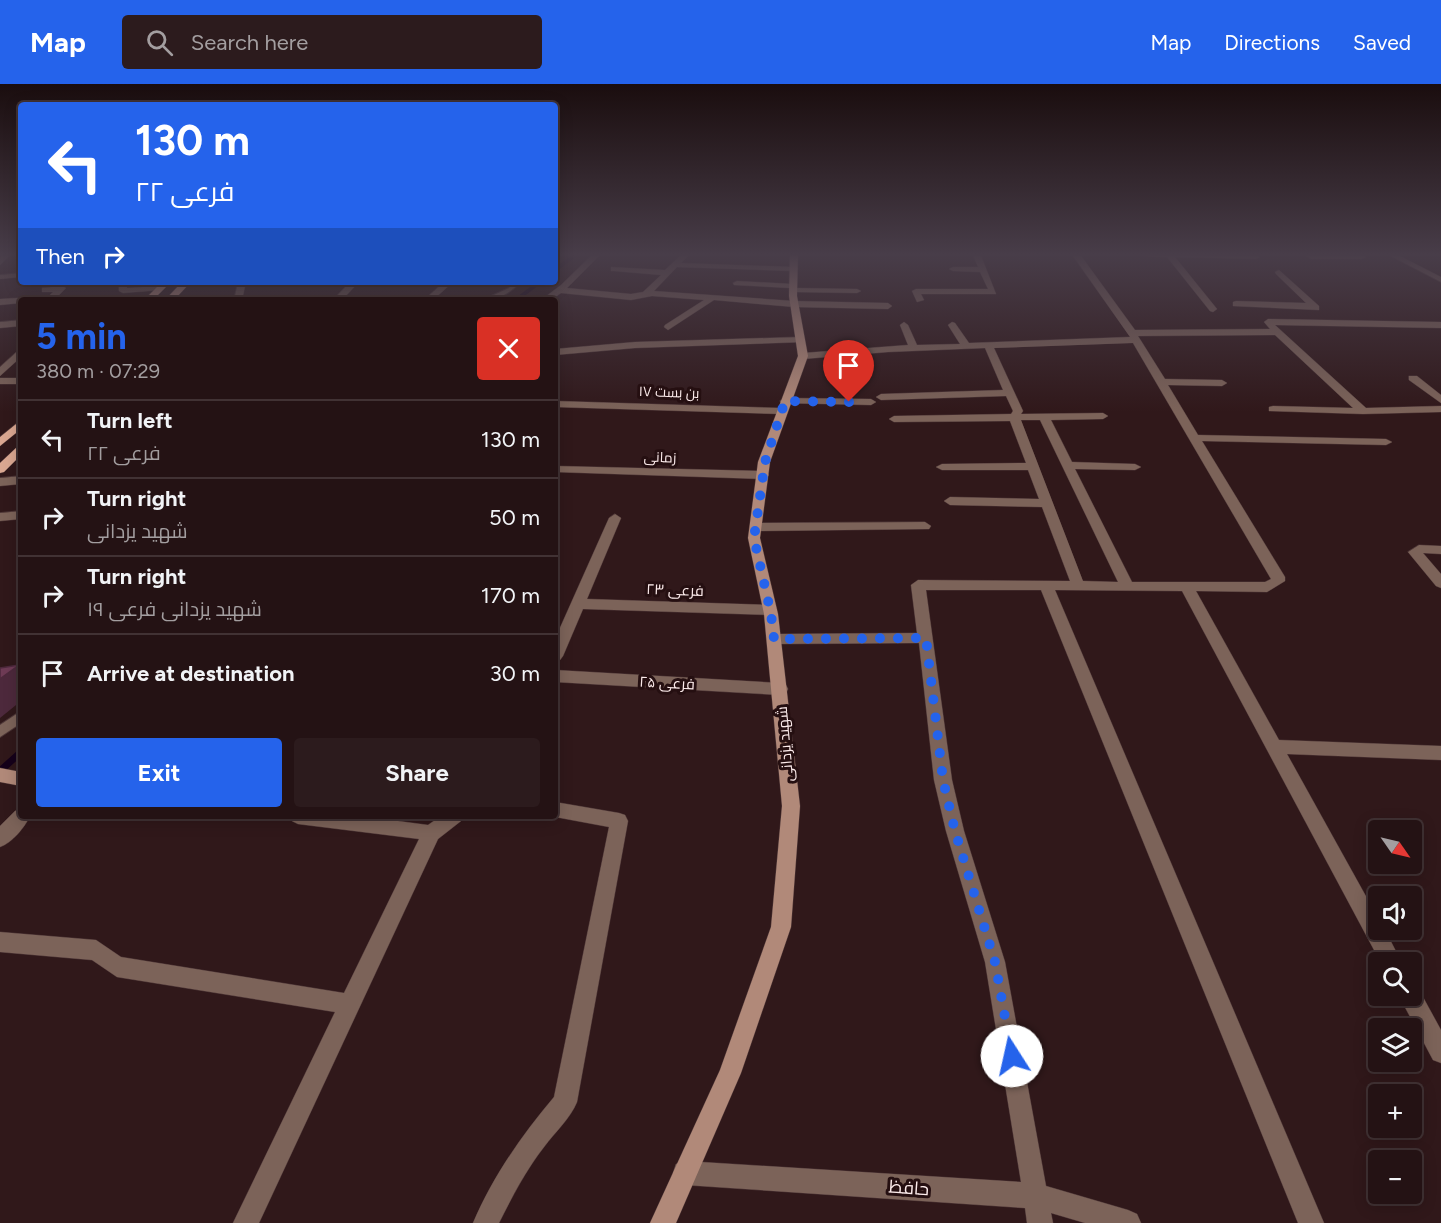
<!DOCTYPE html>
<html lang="en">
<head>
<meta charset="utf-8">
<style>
  body { margin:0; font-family:Figtree,Cairo,sans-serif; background:#2c1b1d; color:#f1f3f6; height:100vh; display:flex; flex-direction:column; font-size:22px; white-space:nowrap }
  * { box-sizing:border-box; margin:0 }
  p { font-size:20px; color:#a39ea0 }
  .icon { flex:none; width:33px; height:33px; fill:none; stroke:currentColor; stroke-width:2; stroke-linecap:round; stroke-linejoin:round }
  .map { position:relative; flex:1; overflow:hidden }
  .side { position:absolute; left:18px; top:213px; width:540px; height:522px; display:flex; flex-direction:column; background:#241214; border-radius:6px; box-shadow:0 3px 15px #0003,0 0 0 2px #413234 }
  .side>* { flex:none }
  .top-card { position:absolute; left:18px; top:18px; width:540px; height:183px; border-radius:6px; box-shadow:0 3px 15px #0003,0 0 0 2px #413234; background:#2563eb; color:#fff; overflow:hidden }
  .needle { width:39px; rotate:124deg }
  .buttons { position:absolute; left:1368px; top:736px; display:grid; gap:12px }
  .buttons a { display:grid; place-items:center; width:54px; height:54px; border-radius:6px; background:#241214; box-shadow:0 3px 15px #0003,0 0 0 2px #413234; font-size:30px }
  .pin { position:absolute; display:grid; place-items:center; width:51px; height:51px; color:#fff; margin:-62px -26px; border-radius:50% 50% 50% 0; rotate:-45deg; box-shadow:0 0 6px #0007 }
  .pin .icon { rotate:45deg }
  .me { position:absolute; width:66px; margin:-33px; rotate:350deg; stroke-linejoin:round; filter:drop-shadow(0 0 4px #0008) }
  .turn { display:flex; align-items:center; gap:21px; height:126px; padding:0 18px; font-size:27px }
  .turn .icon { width:78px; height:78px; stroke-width:2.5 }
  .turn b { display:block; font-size:42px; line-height:51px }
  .then { display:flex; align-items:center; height:57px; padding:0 18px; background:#0003; gap:12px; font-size:22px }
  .round { display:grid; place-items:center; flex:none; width:63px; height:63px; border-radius:6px; background:#2c1b1d }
  .headline { display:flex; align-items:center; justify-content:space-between; height:102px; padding:0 18px }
  h1 { font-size:36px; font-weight:700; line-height:45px; color:#2563eb }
  .button { display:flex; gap:12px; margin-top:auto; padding:12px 18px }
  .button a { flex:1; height:69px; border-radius:6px; background:#2563eb; color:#fff; font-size:24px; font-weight:700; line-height:69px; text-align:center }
  .button a+a { background:#2c1b1d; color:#f1f3f6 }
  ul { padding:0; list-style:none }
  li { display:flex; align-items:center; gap:18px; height:78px; padding:0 18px; border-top:2px solid #413234 }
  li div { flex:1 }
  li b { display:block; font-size:22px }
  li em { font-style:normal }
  header { display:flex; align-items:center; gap:36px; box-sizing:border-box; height:84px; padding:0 30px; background:#2563eb; color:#fff }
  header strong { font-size:28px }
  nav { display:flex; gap:33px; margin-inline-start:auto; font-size:21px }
  .search { width:420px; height:54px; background:#2c1b1d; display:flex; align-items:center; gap:15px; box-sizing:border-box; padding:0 21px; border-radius:6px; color:#a39ea0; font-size:22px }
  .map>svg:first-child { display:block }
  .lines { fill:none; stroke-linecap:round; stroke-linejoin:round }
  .stream-far1 { stroke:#15001a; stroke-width:4 }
  .stream { stroke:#15001a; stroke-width:7 }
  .lane-casing { stroke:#4d3637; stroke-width:2 }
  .street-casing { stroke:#4d3637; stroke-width:1 }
  .secondary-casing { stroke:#4d3637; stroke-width:1 }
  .primary-casing { stroke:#4d3637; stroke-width:1 }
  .lane { fill:#7c6359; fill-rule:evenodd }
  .street { fill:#7c6359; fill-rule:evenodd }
  .secondary { fill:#b18979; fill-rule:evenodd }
  .primary { fill:#daa791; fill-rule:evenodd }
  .shaded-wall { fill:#4d293c }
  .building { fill:#6e3b55; stroke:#4d293c; stroke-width:1.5 }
  .route { stroke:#2563eb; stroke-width:10; stroke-dasharray:0 18 }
  .labels { text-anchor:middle; stroke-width:6; stroke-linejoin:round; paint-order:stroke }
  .far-street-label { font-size:14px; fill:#fcebeb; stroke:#250f11 }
  .street-label { font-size:15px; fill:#fcebeb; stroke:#250f11 }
  .near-street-label { font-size:18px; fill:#fcebeb; stroke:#250f11 }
</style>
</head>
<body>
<header>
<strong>Map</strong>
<div class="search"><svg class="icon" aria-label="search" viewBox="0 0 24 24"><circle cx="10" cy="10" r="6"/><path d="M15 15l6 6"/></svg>Search here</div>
<nav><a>Map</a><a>Directions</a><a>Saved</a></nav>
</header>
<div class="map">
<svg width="1441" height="1139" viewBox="0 0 1441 1139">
  <rect width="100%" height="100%" fill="#30181a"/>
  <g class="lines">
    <path class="stream-far1" d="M 555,186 L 578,169
      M 516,216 L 540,198"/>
    <path class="stream" d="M 0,687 L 21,668"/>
    <defs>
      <path id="lane" d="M 513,198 L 520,198 C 511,209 497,216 483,216 L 509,204 Z
        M 21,627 L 21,639 L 0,653 L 0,641 Z"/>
      <path id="street" d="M 4,169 L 12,169 L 0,181 L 0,174 Z
        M 594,169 L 602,169 L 567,204 L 631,210 L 643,208 L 661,191 L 614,187 L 611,187 L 611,183 L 665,186 L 683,169 L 691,169 L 681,179 L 794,183 L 798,185 L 794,187 L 677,183 L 654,207 L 794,217 L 888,219 L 892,222 L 888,225 L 794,223 L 714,216 L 668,246 L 664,243 L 665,241 L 704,216 L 652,212 L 631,216 L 561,209 L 551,216 L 541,216 L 561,201 Z
        M 972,169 L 980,169 L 996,210 L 921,210 L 924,216 L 917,218 L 912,207 L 916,205 L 988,205 L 980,188 L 953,187 L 949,185 L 953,183 L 978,183 Z
        M 1071,169 L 1079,169 L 1135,246 L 1270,245 L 1264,238 L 1268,235 L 1441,238 L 1441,244 L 1275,241 L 1366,324 L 1441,322 L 1441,328 L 1363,330 L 1269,327 L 1269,323 L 1273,322 L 1353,324 L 1275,251 L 1138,252 L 1165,295 L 1222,296 L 1227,299 L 1222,302 L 1168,301 L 1198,351 L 1386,355 L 1392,358 L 1386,361 L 1202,357 L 1285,493 L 1285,497 L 1267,508 L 1196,507 L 1279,656 L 1441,662 L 1441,676 L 1287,670 L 1378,834 L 1378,846 L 1385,846 L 1402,879 L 1381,879 L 1182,507 L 1055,506 L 1324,1139 L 1298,1139 L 1041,506 L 926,506 L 952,696 L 964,747 L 1005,878 L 1046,1102 L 1128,1126 L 1137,1130 L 1141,1139 L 1085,1139 L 1051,1129 L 1053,1139 L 1027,1139 L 1025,1124 L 685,1101 L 676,1098 L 673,1089 L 676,1080 L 685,1077 L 1021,1098 L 985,878 L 946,747 L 934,696 L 919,559 L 774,560 L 767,555 L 774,550 L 917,549 L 911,501 L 918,496 L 1070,497 L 1042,423 L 950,421 L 944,417 L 950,413 L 1039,415 L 1028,386 L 942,386 L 936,383 L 942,380 L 1026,379 L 1010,337 L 894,338 L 889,335 L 894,332 L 1011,330 L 1013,327 L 1006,312 L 881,316 L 876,313 L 881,310 L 1003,306 L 985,264 L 888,268 L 803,275 L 798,272 L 803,269 L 908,261 L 900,241 L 904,238 L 908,241 L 917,261 L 960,260 L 948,241 L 952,238 L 955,239 L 969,259 L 1130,253 ZM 1133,259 L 1271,495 L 1265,498 L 1132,498 L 1075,385 L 1135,386 L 1141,383 L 1135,380 L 1072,378 L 1051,336 L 1103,335 L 1108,332 L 1103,329 L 1021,330 L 1023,327 L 994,264 ZM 1021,336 L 1040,336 L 1118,498 L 1083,497 Z
        M 1117,169 L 1256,171 L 1260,173 L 1256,175 L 1175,173 L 1217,225 L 1213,228 L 1210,227 L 1167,173 L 1121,171 Z
        M 1302,169 L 1362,171 L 1366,173 L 1362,175 L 1311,175 Z
        M 1385,169 L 1394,169 L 1441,193 L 1441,198 Z
        M 1279,186 L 1319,222 L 1319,226 L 1233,222 L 1233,218 L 1236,217 L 1306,219 L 1276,190 L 1275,188 Z
        M 21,189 L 21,193 L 0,195 L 0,191 Z
        M 737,197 L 793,200 L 796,200 L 796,204 L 857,205 L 861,207 L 857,209 L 793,208 L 790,208 L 790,204 L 734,201 L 733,199 Z
        M 119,198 L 127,198 L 127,204 L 161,202 L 165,204 L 161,206 L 123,209 L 119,207 Z
        M 238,198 L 246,198 L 242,216 L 234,216 Z
        M 350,198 L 359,198 L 342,216 L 333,216 Z
        M 444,198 L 453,198 L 433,216 L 424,216 Z
        M 62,202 L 66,204 L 54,216 L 21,216 L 21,219 L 0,221 L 0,215 L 49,212 L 53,208 L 42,208 L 42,204 Z
        M 21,236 L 21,242 L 0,244 L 0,238 Z
        M 801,253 L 804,254 L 804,258 L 635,264 L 555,271 L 555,265 L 635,258 Z
        M 21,264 L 21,273 L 0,292 L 0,283 Z
        M 1409,292 L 1417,292 L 1441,311 L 1441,319 L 1409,296 Z
        M 0,294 L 21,294 L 21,300 L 0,300 Z
        M 785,314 L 871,315 L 876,318 L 871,321 L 781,319 L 780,317 Z
        M 555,317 L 781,324 L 786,327 L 781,330 L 555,323 Z
        M 555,382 L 763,387 L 769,391 L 763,395 L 555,388 Z
        M 21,392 L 21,400 L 0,402 L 0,394 Z
        M 21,427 L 21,435 L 0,437 L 0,429 Z
        M 615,430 L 621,434 L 587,515 L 770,521 L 777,526 L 770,531 L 583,525 L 563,572 L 560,576 L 555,577 L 555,555 L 609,434 Z
        M 925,438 L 931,442 L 929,445 L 756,447 L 750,443 L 756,439 Z
        M 1419,461 L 1441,462 L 1441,470 L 1423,469 L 1441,490 L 1441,504 L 1436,502 L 1408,468 Z
        M 555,586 L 780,599 L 786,601 L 788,605 L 786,609 L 780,611 L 555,598 Z
        M 555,718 L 619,729 L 625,731 L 628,737 L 577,1018 C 570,1035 555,1048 544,1063 C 526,1086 512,1113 499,1139 L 473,1139 C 493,1092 522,1051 554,1013 L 609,743 L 550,732 L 555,732 Z
        M 21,724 L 21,732 L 30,732 C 25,743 12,759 0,763 L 0,742 L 15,727 Z
        M 289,732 L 360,732 L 428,741 L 441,732 L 464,732 L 461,737 L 438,755 L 259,1139 L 233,1139 L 335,928 L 117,893 L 92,876 L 0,868 L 0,848 L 96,856 L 121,873 L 344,909 L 419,755 L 298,740 L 292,737 Z
        M 1412,902 L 1418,904 L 1441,946 L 1441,979 L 1433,976 L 1399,912 L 1412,912 Z"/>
      <path id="secondary" d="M 790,169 L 798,169 L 797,212 L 808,272 L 770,378 L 760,454 L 778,530 L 800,722 L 791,843 L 741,989 L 676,1139 L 650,1139 L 720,986 L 771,843 L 782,722 L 764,530 L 748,454 L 758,378 L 798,272 L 789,212 Z
        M 0,684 L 21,688 L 21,702 L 0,698 Z"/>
      <path id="primary" d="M 162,198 L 171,198 L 153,216 L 144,216 Z
        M 182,198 L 191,198 L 174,216 L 165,216 Z
        M 21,336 L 21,345 L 0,362 L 0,353 Z
        M 21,362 L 21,371 L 4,388 L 0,389 L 0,379 L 17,363 Z"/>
    </defs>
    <use href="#lane" class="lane-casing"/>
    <use href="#street" class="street-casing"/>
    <use href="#secondary" class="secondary-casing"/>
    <use href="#primary" class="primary-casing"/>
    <use href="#lane" class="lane"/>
    <use href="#street" class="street"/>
    <use href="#secondary" class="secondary"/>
    <use href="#primary" class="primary"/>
  </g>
  <path class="shaded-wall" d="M 19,581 L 21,583 L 21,617 L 0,634 L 0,595 Z"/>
  <path class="building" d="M 19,581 L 0,595 L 0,584 Z"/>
  <linearGradient id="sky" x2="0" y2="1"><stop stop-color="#1a0d0e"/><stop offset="0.52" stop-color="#483d49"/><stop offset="1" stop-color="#483d49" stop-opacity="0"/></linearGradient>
  <rect width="1441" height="328" fill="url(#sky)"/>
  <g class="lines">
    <path class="route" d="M 849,318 L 785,317 L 765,378 L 754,454 L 771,530 L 774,555 L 926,554 L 943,696 L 955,747 L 995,878 L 1012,972"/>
  </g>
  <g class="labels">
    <g class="far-street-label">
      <text transform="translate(669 308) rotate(2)" y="5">بن بست ۱۷</text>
      <text transform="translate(660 373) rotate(2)" y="5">زمانی</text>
    </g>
    <g class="street-label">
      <text transform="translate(675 506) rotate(2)" y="5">فرعی ۲۳</text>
      <text transform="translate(667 599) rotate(3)" y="5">فرعی ۲۵</text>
      <text transform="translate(785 660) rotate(-95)" y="5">شهید یزدانی</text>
    </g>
    <g class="near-street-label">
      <text transform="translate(909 1104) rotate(4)" y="6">حافظ</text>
    </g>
  </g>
</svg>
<div class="buttons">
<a><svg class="needle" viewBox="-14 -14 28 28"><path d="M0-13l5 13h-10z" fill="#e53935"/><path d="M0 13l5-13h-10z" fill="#a39ea0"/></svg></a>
<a><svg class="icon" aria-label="sound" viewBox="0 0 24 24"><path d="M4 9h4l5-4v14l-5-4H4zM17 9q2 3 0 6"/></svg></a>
<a><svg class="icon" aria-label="search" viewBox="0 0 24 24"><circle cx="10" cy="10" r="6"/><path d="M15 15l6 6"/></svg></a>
<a><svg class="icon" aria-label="layers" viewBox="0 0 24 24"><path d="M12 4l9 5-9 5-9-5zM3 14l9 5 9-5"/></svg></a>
<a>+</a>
<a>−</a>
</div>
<div class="pin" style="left:849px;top:318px;background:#d93025"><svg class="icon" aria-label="arrive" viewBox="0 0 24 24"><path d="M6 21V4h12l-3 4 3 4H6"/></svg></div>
<svg class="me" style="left:1012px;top:972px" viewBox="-20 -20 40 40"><circle r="19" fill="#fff"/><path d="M0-13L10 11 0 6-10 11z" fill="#2563eb"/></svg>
<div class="top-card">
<div class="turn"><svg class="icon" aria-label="left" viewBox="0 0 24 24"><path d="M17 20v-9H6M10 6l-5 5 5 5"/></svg><div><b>130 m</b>فرعی ۲۲</div></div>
<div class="then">Then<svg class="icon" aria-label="right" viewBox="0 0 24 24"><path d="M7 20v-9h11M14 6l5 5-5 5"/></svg></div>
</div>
<section class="side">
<div class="headline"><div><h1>5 min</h1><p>380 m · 07:29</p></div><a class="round" style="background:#d93025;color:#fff"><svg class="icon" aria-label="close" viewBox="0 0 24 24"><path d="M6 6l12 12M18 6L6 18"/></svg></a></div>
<ul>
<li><svg class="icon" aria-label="left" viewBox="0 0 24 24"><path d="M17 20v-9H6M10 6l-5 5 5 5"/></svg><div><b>Turn left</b><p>فرعی ۲۲</p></div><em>130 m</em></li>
<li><svg class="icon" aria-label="right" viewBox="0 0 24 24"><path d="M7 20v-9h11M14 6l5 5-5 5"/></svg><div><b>Turn right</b><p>شهید یزدانی</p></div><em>50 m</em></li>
<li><svg class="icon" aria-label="right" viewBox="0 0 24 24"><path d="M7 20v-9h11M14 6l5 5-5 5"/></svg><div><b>Turn right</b><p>شهید یزدانی فرعی ۱۹</p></div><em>170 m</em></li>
<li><svg class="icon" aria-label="arrive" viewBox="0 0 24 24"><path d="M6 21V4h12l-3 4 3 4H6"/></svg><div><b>Arrive at destination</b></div><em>30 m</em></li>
</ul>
<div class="button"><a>Exit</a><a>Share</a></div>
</section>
</div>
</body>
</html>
